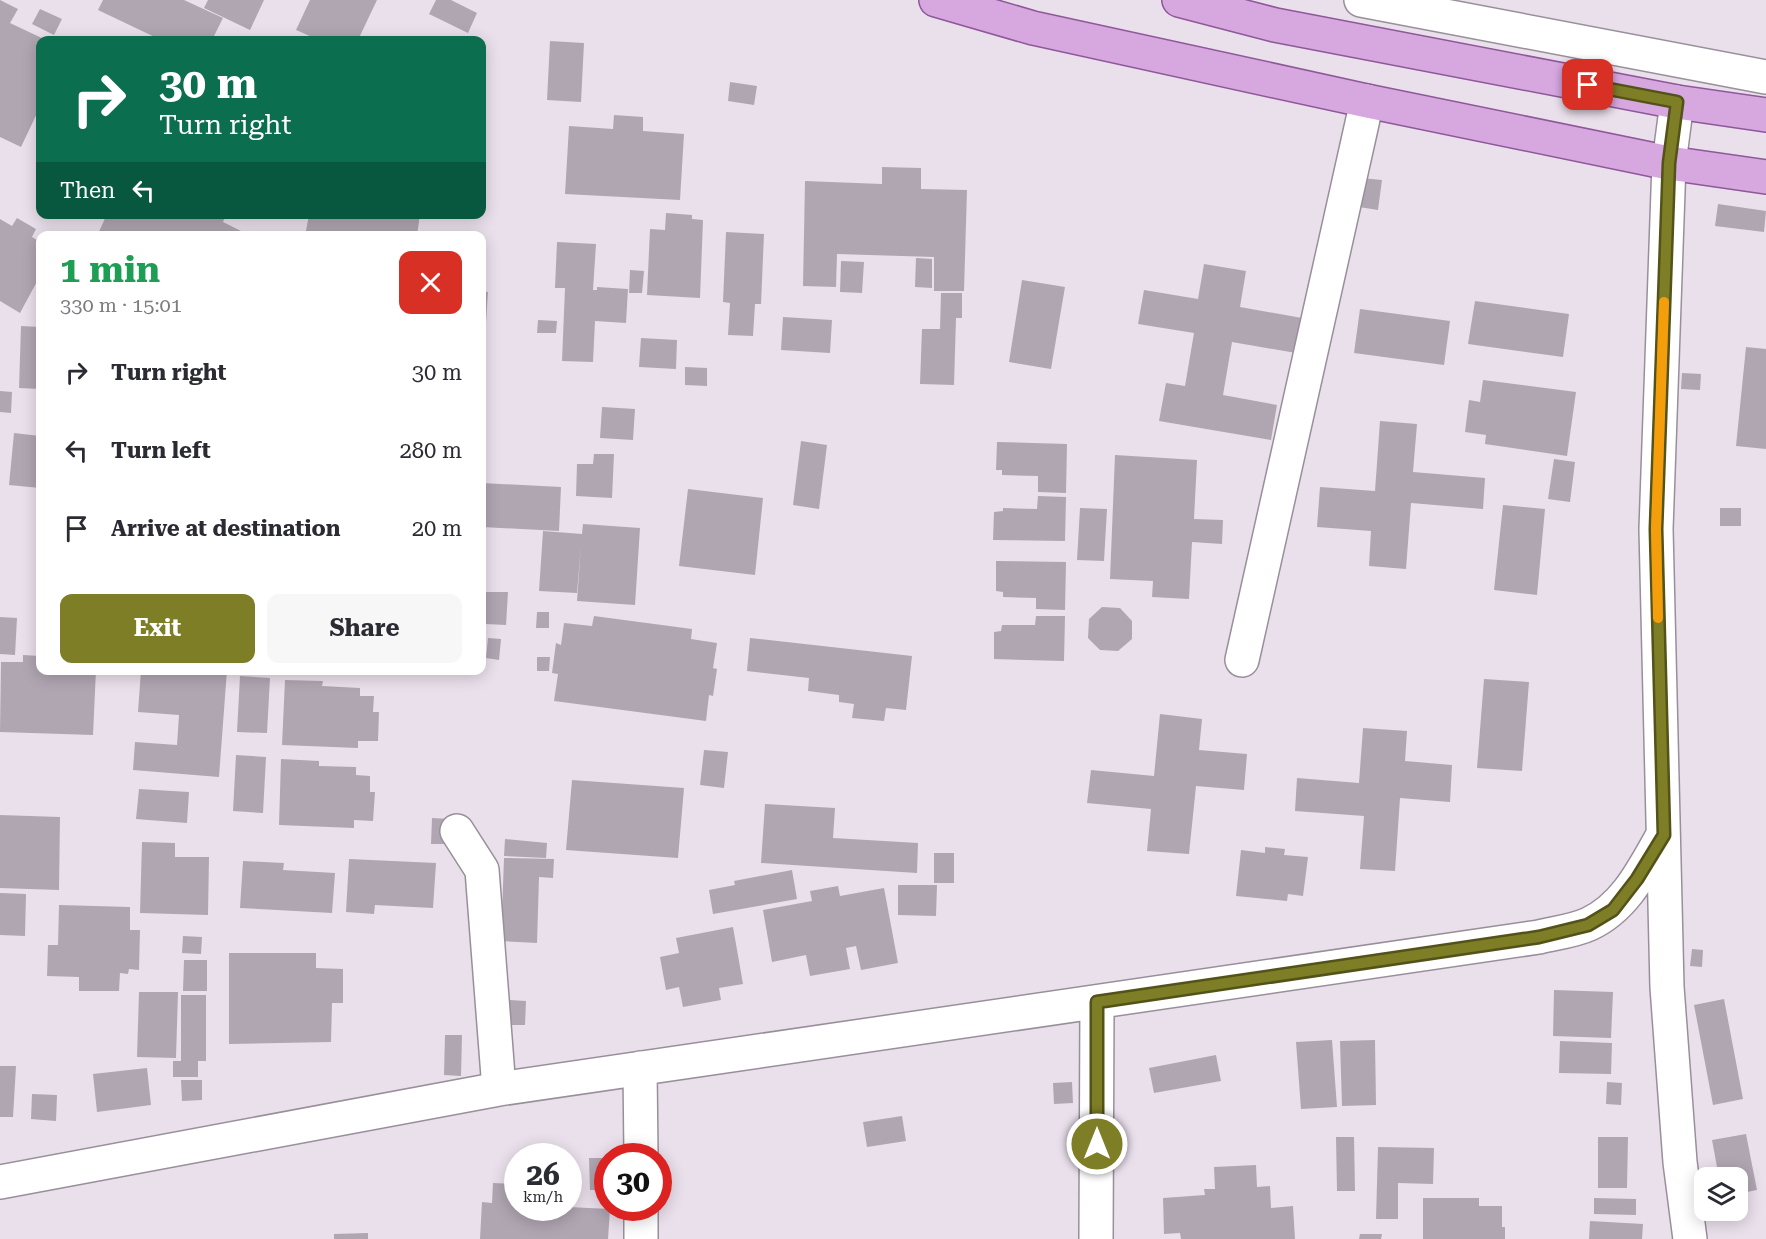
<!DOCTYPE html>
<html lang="en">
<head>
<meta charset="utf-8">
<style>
  body { margin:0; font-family:"Roboto Serif",serif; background:#f7f7f7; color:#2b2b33; height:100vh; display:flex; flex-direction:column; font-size:22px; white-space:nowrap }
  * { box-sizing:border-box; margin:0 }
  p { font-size:20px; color:#7c7c81 }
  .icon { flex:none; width:33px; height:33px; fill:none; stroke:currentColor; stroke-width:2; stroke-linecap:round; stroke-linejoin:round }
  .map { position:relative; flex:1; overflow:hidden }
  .details { position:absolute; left:36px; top:231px; width:450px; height:444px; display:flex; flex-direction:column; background:#fff; border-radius:12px; box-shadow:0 3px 15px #0003 }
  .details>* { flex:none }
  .guide { position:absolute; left:36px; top:36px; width:450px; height:183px; border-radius:12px; box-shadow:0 3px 15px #0003; background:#0b6e4f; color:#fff; overflow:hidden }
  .tools { position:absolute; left:1694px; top:1167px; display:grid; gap:12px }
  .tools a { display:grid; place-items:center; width:54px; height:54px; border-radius:12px; background:#fff; box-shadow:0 3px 15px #0003; font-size:30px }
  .speed { position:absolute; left:504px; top:1143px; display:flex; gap:12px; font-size:30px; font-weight:700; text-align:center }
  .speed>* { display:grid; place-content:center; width:78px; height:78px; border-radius:50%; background:#fff; box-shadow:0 3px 15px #0003; line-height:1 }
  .speed small { font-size:15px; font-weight:400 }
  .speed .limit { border:9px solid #d22; background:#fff; color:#111 }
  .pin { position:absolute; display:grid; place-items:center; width:51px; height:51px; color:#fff; margin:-26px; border-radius:12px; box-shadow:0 3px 9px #0006 }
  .me { position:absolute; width:66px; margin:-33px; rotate:0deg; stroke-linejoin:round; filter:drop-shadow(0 0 4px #0008) }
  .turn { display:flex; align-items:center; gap:21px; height:126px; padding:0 24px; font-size:27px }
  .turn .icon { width:78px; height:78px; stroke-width:2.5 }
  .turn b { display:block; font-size:42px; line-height:51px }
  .then { display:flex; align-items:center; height:57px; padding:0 24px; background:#0003; gap:12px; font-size:22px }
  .round { display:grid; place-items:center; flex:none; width:63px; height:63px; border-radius:12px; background:#f7f7f7 }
  .headline { display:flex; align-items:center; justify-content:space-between; height:102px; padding:0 24px }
  h1 { font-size:36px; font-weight:700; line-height:45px; color:#1e9e55 }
  .cta { display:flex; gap:12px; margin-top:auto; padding:12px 24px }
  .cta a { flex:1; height:69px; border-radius:12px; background:#7e7e27; color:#fff; font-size:24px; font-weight:700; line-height:69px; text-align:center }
  .cta a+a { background:#f7f7f7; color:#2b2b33 }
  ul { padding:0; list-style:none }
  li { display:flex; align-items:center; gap:18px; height:78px; padding:0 24px }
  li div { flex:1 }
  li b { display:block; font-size:22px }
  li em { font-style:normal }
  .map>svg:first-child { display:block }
  .building { fill:#b0a6b2 }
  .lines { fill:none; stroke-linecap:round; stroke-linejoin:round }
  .minor-casing { stroke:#998f9b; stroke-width:36 }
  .major-casing { stroke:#8e5899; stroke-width:36 }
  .minor { stroke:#fff; stroke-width:33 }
  .major { stroke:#d7a7e0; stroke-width:33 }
  .route-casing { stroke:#525219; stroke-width:15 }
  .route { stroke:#7e7e27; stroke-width:10 }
  .slow { stroke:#f59e0b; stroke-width:10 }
</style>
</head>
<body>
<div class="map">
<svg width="1766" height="1239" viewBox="0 0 1766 1239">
  <rect width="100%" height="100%" fill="#eae0ec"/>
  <path class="building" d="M 0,0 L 18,9 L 10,23 L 46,40 L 40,40 L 40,107 L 21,147 L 0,137 Z
    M 103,0 L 184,0 L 223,18 L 212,40 L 161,40 L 98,10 Z
    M 208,0 L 264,0 L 250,30 L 204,8 Z
    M 310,0 L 377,0 L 358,40 L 319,40 L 296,30 Z
    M 436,0 L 451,0 L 477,13 L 468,33 L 429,14 Z
    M 40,9 L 62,19 L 54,35 L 32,24 Z
    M 550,41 L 584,43 L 581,102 L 547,100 Z
    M 730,82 L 757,86 L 754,105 L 728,101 Z
    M 614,115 L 643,117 L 643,131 L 684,134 L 680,200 L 565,194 L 569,126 L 613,129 Z
    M 882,167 L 921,168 L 921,189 L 967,190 L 964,291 L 934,291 L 934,257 L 837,254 L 836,287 L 803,286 L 805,181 L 882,184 Z
    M 1362,178 L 1382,180 L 1378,210 L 1359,207 Z
    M 1718,204 L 1766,211 L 1764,232 L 1715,226 Z
    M 666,213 L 692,215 L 692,219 L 703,220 L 700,298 L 647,295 L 650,229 L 665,230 Z
    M 107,214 L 226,214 L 223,222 L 251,236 L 97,236 Z
    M 317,214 L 420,214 L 417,236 L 395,236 L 378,233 L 378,236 L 305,236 L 309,215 L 317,216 Z
    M 17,218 L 36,229 L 32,237 L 40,242 L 40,276 L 20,313 L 0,301 L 0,219 L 12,226 Z
    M 726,232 L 764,234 L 761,304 L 755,304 L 753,336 L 728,335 L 730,303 L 723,302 Z
    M 557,242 L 596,244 L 593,290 L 597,290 L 597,287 L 628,289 L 626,323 L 595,321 L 593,362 L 562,361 L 565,288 L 555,288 Z
    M 916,258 L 932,259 L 932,288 L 915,287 Z
    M 841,261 L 864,262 L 862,293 L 840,292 Z
    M 1204,264 L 1246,271 L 1240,307 L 1302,318 L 1296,353 L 1232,342 L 1223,395 L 1277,405 L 1271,440 L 1159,421 L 1166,383 L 1185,386 L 1194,333 L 1138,324 L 1144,290 L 1198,299 Z
    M 630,270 L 644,271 L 642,293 L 629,293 Z
    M 1022,280 L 1065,287 L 1051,369 L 1009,362 Z
    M 482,292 L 488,292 L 484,352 L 482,352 Z
    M 941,293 L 962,293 L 962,318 L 956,318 L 954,385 L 920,384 L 922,329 L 940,329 Z
    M 1475,301 L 1569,314 L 1563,357 L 1468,344 Z
    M 1360,309 L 1450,321 L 1444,365 L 1354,353 Z
    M 783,317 L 832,320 L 830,353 L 781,350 Z
    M 538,320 L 557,321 L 556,333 L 537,333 Z
    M 21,326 L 40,327 L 40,389 L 19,388 Z
    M 641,338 L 677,340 L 676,369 L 639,367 Z
    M 1746,347 L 1766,349 L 1766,449 L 1736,446 Z
    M 685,367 L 707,368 L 707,386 L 685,385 Z
    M 1682,373 L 1701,374 L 1700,390 L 1681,389 Z
    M 1483,380 L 1576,392 L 1567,456 L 1485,444 L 1486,435 L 1465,432 L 1469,400 L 1480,402 Z
    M 0,391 L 12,392 L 11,413 L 0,412 Z
    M 602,407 L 635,409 L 633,440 L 600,438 Z
    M 1380,421 L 1417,424 L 1413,472 L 1485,478 L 1483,509 L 1411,503 L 1406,569 L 1369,566 L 1371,531 L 1317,527 L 1320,487 L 1375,491 Z
    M 14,433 L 40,436 L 40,488 L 9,485 Z
    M 801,441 L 827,445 L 819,509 L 793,505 Z
    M 997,442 L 1067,444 L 1066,493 L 1038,492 L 1038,476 L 1002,475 L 1002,470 L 996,470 Z
    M 594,454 L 614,454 L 612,498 L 576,496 L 577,464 L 593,464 Z
    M 1115,455 L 1197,460 L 1194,519 L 1223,520 L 1222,544 L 1192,542 L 1189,599 L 1152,597 L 1153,581 L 1110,579 Z
    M 1554,459 L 1575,462 L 1570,502 L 1548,499 Z
    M 482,483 L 561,487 L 559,531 L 482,527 Z
    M 688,489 L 763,498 L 755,575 L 679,566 Z
    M 1038,496 L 1066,497 L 1065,541 L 993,540 L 994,512 L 1003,511 L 1003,508 L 1037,509 Z
    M 1503,505 L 1545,509 L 1537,595 L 1494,590 Z
    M 1080,508 L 1107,509 L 1104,561 L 1077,560 Z
    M 1720,508 L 1741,508 L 1741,526 L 1720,526 Z
    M 583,524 L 640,528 L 635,605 L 577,601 L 581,545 L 577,593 L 539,591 L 543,531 L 582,534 Z
    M 996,561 L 1066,562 L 1065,610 L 1036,609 L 1036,598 L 1003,597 L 1003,592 L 996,591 Z
    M 486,592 L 508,592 L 506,625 L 485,624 Z
    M 1102,607 L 1120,608 L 1132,621 L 1132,639 L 1118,651 L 1100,650 L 1088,638 L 1089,619 Z
    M 537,612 L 549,612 L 549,628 L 536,628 Z
    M 594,616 L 692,629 L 691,639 L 717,643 L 713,668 L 717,669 L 713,696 L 709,695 L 706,721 L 554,701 L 558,674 L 552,673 L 556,643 L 561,645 L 564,623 L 592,626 Z
    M 1036,616 L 1065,616 L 1064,661 L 994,659 L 994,632 L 1001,631 L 1002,625 L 1035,625 Z
    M 0,617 L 17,618 L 15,655 L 0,654 Z
    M 488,638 L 501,639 L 499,660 L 486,658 Z
    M 750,638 L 912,656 L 906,710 L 886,708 L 884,721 L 852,718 L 854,704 L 839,702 L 839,695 L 808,691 L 809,678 L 747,671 Z
    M 23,655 L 40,656 L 40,670 L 96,670 L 93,735 L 0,732 L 1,662 L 23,662 Z
    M 537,657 L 550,657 L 549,671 L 537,671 Z
    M 141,670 L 227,670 L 219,777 L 133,770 L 135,742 L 177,745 L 179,715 L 138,712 Z
    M 240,676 L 270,678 L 267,733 L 237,732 Z
    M 1484,679 L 1529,682 L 1522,771 L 1477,768 Z
    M 285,680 L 323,681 L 322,686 L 360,688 L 360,696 L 374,696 L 373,712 L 379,712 L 378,741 L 358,741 L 358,748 L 282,745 Z
    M 1160,714 L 1202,719 L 1199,750 L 1247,754 L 1244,790 L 1196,786 L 1189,854 L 1147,851 L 1151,809 L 1087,803 L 1091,770 L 1154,776 Z
    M 1363,728 L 1407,731 L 1405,761 L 1452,765 L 1450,802 L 1400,798 L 1395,871 L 1360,869 L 1364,816 L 1295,811 L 1297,778 L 1359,783 Z
    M 704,750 L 728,752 L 724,788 L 700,785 Z
    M 236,755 L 266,757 L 263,813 L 233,811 Z
    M 281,759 L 319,761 L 319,766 L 356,767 L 356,775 L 370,776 L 370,792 L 375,792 L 373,821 L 354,820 L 354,828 L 279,825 Z
    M 572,780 L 684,788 L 678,858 L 566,850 Z
    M 139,789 L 189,792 L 187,823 L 136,819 Z
    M 765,804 L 835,808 L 833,838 L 918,843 L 917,873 L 761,863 Z
    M 0,815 L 60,817 L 59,890 L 0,888 Z
    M 432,818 L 450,819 L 449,844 L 431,844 Z
    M 505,839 L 547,843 L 546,858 L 504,856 Z
    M 142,842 L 175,843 L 175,857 L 209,857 L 208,915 L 140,913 Z
    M 1265,847 L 1285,849 L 1284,855 L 1308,857 L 1303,896 L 1288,894 L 1287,901 L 1236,896 L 1241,850 L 1265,853 Z
    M 934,853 L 954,853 L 954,883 L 934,883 Z
    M 504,858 L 554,859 L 553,878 L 539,877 L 537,943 L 501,941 Z
    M 349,859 L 436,863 L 433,908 L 375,905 L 374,914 L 346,912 Z
    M 243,861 L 284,863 L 283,870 L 335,873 L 332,913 L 240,908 Z
    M 792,870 L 797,899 L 713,914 L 709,890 L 735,885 L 734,881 Z
    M 898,885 L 937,885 L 936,916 L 898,915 Z
    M 838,886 L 840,896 L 884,888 L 898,963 L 861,970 L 856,946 L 846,948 L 850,969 L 810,976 L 806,955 L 772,962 L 763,910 L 812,901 L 810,891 Z
    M 0,893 L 26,894 L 25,936 L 0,935 Z
    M 59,905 L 130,907 L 130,930 L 140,930 L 139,970 L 129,969 L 128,974 L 120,973 L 119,991 L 79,991 L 79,977 L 47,976 L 48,945 L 58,945 Z
    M 733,927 L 743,984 L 719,988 L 721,1000 L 683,1007 L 679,987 L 666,990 L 660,957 L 679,953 L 676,938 Z
    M 183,936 L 202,937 L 201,954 L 182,953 Z
    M 1692,949 L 1703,950 L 1702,967 L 1690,966 Z
    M 229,953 L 316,953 L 316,968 L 343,969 L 343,1003 L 332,1003 L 331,1042 L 229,1044 Z
    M 184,960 L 207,960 L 207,991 L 183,991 Z
    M 1554,990 L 1613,992 L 1611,1038 L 1553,1036 Z
    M 139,992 L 178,992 L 176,1058 L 137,1057 Z
    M 181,995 L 206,995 L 206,1061 L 198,1061 L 198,1077 L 173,1077 L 173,1061 L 181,1061 Z
    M 1724,999 L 1743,1099 L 1713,1105 L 1694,1005 Z
    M 510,1000 L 526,1001 L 525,1025 L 509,1025 Z
    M 445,1035 L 462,1035 L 461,1076 L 444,1075 Z
    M 1332,1040 L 1337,1107 L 1301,1109 L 1296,1042 Z
    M 1375,1040 L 1376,1105 L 1342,1106 L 1340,1041 Z
    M 1560,1041 L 1612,1043 L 1611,1074 L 1559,1073 Z
    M 1216,1055 L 1221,1081 L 1154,1093 L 1149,1068 Z
    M 0,1066 L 16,1066 L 13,1117 L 0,1117 Z
    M 147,1068 L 151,1105 L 97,1112 L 93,1074 Z
    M 181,1080 L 202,1080 L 202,1100 L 182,1101 Z
    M 1072,1082 L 1073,1103 L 1054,1104 L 1053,1083 Z
    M 1607,1082 L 1622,1083 L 1621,1105 L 1606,1104 Z
    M 32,1094 L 57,1095 L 56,1121 L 31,1119 Z
    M 902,1116 L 906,1141 L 867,1147 L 863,1122 Z
    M 1746,1134 L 1757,1190 L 1737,1194 L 1737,1178 L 1719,1178 L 1712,1140 Z
    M 1336,1137 L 1354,1137 L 1355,1191 L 1337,1191 Z
    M 1598,1137 L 1628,1137 L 1627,1188 L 1598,1188 Z
    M 1378,1147 L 1434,1148 L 1433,1184 L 1398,1183 L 1398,1219 L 1376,1219 Z
    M 589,1158 L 608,1158 L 608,1190 L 590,1190 Z
    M 1256,1165 L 1257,1187 L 1270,1186 L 1271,1208 L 1293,1206 L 1295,1239 L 1181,1239 L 1180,1233 L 1164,1234 L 1163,1198 L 1205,1195 L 1204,1189 L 1215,1189 L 1214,1167 Z
    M 493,1183 L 518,1184 L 518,1208 L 568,1207 L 610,1209 L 608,1239 L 480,1239 L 482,1202 L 492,1203 Z
    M 1423,1198 L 1479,1198 L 1479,1206 L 1502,1206 L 1502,1227 L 1505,1227 L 1505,1239 L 1423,1239 Z
    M 1594,1198 L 1636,1199 L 1636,1215 L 1594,1214 Z
    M 1590,1221 L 1643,1224 L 1642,1239 L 1589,1239 Z
    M 368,1233 L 368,1239 L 334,1239 L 334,1234 Z
    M 1360,1234 L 1382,1234 L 1381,1239 L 1359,1239 Z"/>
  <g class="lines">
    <defs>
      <path id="minor" d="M 1361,0 L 1766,77
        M 1677,102 L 1669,163 L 1656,529 L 1667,987 L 1680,1162 L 1690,1239
        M 1242,660 L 1367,101
        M 457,831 L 482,870 L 499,1089
        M 640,1068 L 641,1156
        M 0,1182 L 499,1089 L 1539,937 C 1555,933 1574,931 1589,924 C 1626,907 1644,868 1663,835
        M 641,1208 L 641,1239
        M 1096,1239 L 1097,1002"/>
      <path id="major" d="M 936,0 L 1033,28 L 1367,101 L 1669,163 L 1766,177
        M 1179,0 L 1275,25 L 1677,102 L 1766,115"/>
    </defs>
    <use href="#minor" class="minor-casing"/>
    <use href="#major" class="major-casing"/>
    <use href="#minor" class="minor"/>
    <use href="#major" class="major"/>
  </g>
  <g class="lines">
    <defs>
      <path id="route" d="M 1097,1144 L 1097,1002 L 1539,937 L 1588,925 L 1613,910 L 1637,879 L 1664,835 L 1656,529 L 1669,163 L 1677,102 L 1588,85"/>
    </defs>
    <use href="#route" class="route-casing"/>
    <use href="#route" class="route"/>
    <path class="slow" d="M 1658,618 L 1656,529 L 1664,302"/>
  </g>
</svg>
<div class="tools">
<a><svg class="icon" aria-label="layers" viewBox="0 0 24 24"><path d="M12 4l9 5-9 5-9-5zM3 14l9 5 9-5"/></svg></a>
</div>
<div class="speed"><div>26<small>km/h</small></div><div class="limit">30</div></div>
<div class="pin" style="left:1588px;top:85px;background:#d93025"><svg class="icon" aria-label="arrive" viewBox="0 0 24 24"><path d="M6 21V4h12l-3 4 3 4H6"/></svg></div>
<svg class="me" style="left:1097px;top:1144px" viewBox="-20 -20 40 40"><circle r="17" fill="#7e7e27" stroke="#fff" stroke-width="3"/><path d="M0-11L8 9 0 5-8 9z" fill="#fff"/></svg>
<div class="guide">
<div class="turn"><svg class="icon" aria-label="right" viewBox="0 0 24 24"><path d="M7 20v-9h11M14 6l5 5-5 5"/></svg><div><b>30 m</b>Turn right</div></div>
<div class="then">Then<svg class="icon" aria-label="left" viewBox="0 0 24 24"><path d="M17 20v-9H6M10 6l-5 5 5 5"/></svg></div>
</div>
<section class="details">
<div class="headline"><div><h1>1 min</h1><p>330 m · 15:01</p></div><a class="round" style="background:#d93025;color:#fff"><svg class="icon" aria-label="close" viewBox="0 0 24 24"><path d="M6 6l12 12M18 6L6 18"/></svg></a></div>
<ul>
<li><svg class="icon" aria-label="right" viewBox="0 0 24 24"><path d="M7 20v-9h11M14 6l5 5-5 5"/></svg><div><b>Turn right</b></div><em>30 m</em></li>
<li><svg class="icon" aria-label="left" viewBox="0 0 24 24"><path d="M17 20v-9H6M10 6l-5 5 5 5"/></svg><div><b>Turn left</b></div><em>280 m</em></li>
<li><svg class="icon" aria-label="arrive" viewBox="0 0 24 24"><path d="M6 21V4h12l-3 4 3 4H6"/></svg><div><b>Arrive at destination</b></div><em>20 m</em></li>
</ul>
<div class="cta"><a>Exit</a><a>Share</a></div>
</section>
</div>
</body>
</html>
